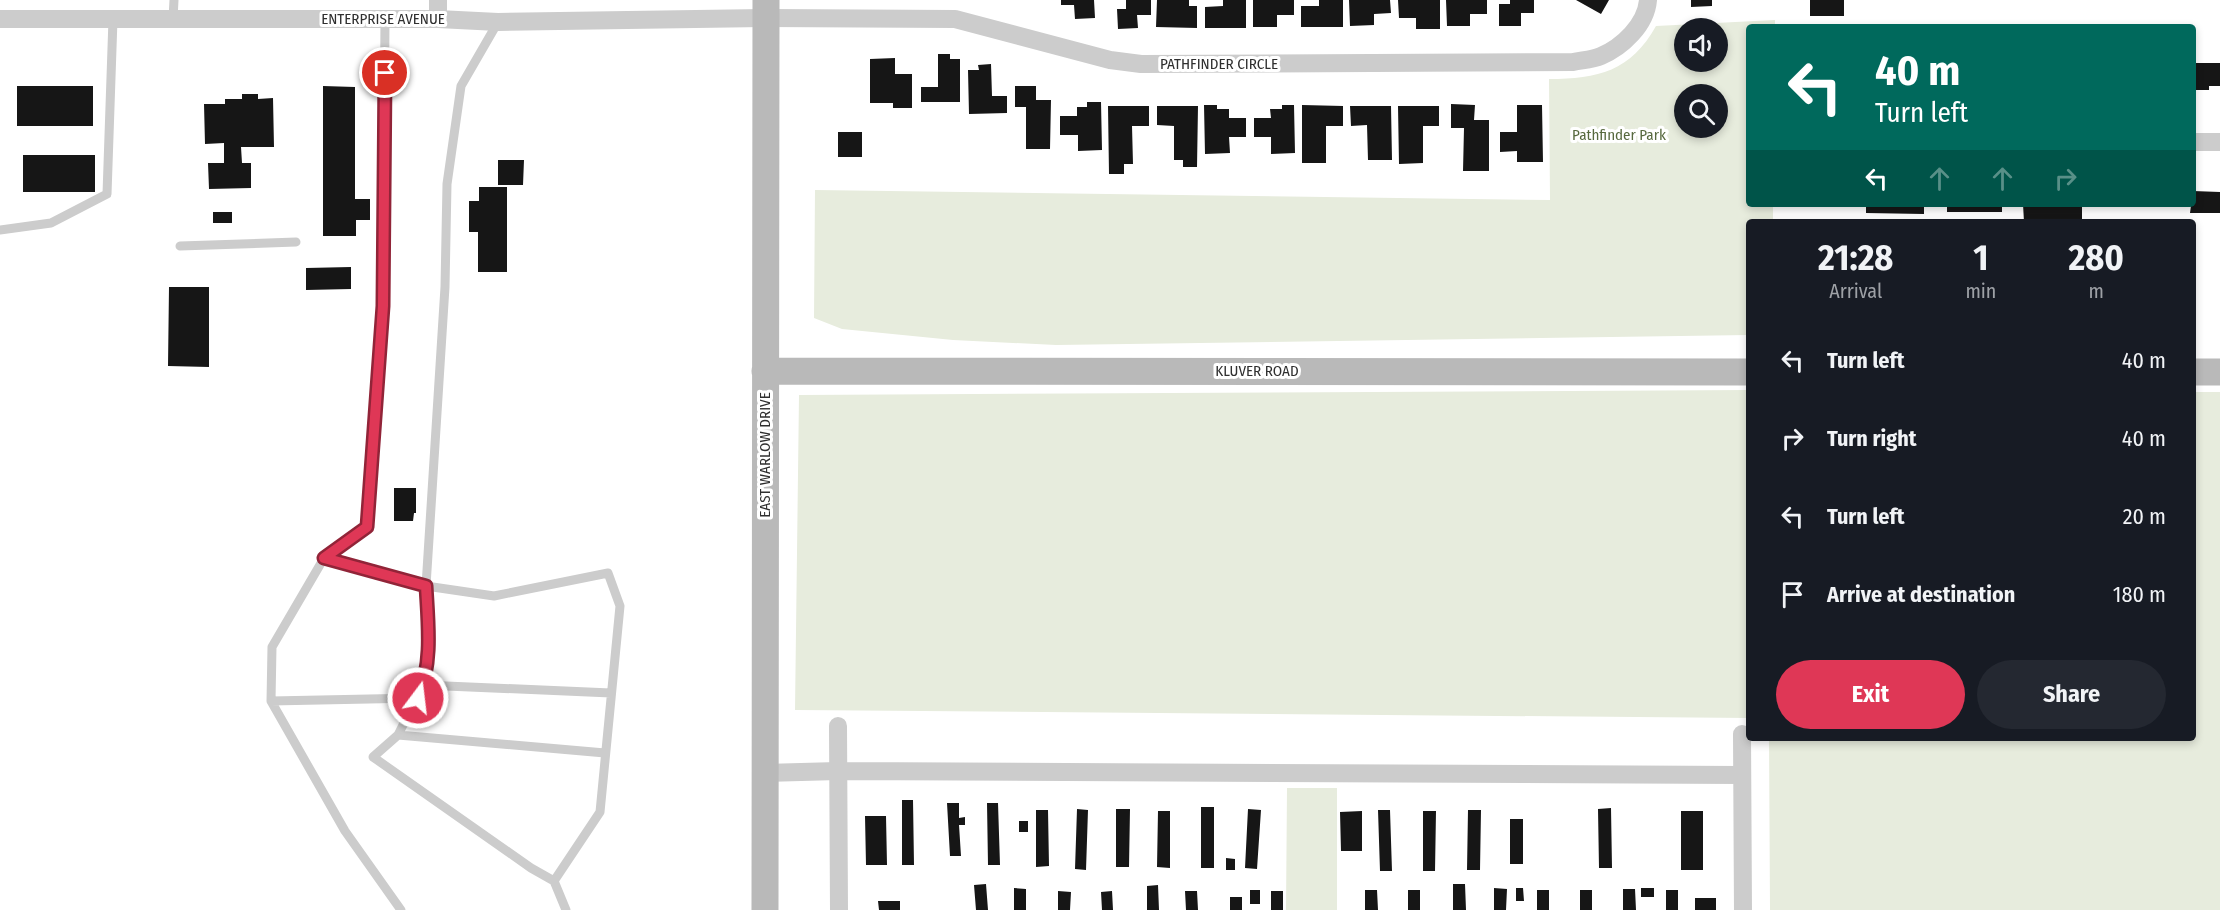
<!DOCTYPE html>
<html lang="en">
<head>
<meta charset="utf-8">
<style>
  body { margin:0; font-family:"Fira Sans Condensed",sans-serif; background:#242831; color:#f1f3f6; height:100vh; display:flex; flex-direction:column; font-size:22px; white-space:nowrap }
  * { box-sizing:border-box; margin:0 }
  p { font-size:20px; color:#9ea1a6 }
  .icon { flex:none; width:33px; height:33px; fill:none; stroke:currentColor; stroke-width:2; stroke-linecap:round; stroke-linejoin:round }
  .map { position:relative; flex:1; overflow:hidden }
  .drawer { position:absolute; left:1746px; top:219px; width:450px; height:522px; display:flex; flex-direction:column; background:#171b24; border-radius:6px; box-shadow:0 3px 9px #0003 }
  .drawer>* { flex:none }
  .top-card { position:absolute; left:1746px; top:24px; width:450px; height:183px; border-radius:6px; box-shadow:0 3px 9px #0003; background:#00695c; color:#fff; overflow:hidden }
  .buttons { position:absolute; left:1674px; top:18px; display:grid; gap:12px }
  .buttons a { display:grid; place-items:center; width:54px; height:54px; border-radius:50%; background:#171b24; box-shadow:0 3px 9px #0003; font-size:30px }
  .pin { position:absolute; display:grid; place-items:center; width:51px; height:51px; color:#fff; margin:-26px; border:3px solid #fff; border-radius:50%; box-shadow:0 2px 6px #0007 }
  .me { position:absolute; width:66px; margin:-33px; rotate:15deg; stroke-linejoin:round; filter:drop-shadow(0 0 4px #0008) }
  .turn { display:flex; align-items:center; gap:21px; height:126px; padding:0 30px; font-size:27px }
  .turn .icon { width:78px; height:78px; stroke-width:2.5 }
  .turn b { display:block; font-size:42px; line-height:51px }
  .lanes { display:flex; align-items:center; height:57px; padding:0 30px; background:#0003; justify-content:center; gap:30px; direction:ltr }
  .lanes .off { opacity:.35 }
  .eta { display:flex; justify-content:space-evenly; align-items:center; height:102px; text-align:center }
  .eta b { font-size:36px; font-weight:700; line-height:42px }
  .cta { display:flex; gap:12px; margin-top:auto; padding:12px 30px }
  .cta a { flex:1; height:69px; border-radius:36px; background:#df3756; color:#fff; font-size:24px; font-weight:700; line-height:69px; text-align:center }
  .cta a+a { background:#242831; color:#f1f3f6 }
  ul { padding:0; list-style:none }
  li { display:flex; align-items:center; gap:18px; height:78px; padding:0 30px }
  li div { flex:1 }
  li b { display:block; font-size:22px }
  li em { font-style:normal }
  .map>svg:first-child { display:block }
  .green { fill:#e7ecdd; fill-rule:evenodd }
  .building { fill:#161616 }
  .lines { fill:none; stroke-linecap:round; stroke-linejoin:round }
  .lane { stroke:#ccc; stroke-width:9 }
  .street { stroke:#ccc; stroke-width:18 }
  .secondary { stroke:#b9b9b9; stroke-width:27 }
  .route-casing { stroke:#912438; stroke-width:15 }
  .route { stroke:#df3756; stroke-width:10 }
  .labels { text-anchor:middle; stroke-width:6; stroke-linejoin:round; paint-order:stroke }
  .street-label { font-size:15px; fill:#2f2f2f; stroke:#fff }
  .park-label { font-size:15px; fill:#57693e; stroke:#fff }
</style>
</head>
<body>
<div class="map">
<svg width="2220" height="910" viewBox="0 0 2220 910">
  <rect width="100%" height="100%" fill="#fff"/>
  <path class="green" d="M 1775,20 L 1775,27 L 1749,27 L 1749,204 L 1773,204 L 1773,222 L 1749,222 L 1749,335 L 1056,345 L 953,340 L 842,329 L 814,318 L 815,190 L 1550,200 L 1549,79 C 1598,79 1631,71 1656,26 ZM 1684,28 L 1718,28 L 1718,62 L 1684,62 ZM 1684,94 L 1718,94 L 1718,128 L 1684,128 Z
    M 1749,390 L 1749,718 L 795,710 L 799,395 Z
    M 2193,392 L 2220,392 L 2220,910 L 1770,910 L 1769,738 L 2193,738 Z
    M 1287,788 L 1337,788 L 1337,910 L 1286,910 Z"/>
  <path class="building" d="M 1061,0 L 1094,0 L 1095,18 L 1075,19 L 1074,5 L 1061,5 Z
    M 1126,0 L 1151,0 L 1151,15 L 1137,15 L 1138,28 L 1118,29 L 1117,9 L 1126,9 Z
    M 1157,0 L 1189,0 L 1189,6 L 1197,6 L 1197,28 L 1156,27 Z
    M 1223,0 L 1246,0 L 1246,28 L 1205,28 L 1205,7 L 1223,6 Z
    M 1253,0 L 1294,0 L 1294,15 L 1277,15 L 1277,27 L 1253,27 Z
    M 1319,0 L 1343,0 L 1343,27 L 1301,27 L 1301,6 L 1319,6 Z
    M 1349,0 L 1390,0 L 1391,13 L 1374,14 L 1374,25 L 1350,26 Z
    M 1398,0 L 1440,0 L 1440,29 L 1416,29 L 1416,18 L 1399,18 Z
    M 1446,0 L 1487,0 L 1487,14 L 1470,14 L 1470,26 L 1447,26 Z
    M 1510,0 L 1534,0 L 1534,13 L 1521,13 L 1521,26 L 1499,26 L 1499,4 L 1510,4 Z
    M 1576,0 L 1609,0 L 1601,14 Z
    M 1691,0 L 1712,0 L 1712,6 L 1691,7 Z
    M 1810,0 L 1844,0 L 1844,16 L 1810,16 Z
    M 938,54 L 950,54 L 950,59 L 960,59 L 960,102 L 921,102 L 921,87 L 938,87 Z
    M 895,58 L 895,74 L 912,74 L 912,108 L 893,108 L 893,103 L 870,103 L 870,59 Z
    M 2195,63 L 2220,63 L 2220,86 L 2209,86 L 2209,90 L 2193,90 Z
    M 991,64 L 992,96 L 1007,96 L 1007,113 L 969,114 L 968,70 L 979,70 L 978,65 Z
    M 17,86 L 93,86 L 93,126 L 17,126 Z
    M 323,86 L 355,87 L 355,199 L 370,199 L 370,220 L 356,220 L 356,236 L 323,236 Z
    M 1015,86 L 1036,86 L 1036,100 L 1051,100 L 1050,149 L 1026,149 L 1026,107 L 1015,107 Z
    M 242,94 L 258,94 L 258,99 L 273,98 L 274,147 L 241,147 L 242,163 L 251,163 L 251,188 L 209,189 L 208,163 L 224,163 L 224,143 L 205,144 L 204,104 L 225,104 L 225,99 L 242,99 Z
    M 1087,102 L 1101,102 L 1102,150 L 1078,151 L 1078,135 L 1060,135 L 1060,116 L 1077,116 L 1077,107 L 1087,107 Z
    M 1451,104 L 1475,105 L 1474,120 L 1489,120 L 1489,171 L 1463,171 L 1464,128 L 1451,128 Z
    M 1204,105 L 1217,105 L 1217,109 L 1229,109 L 1229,118 L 1246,118 L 1246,137 L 1229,137 L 1230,153 L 1205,154 Z
    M 1282,105 L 1294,105 L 1295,153 L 1271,154 L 1271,137 L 1254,137 L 1254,118 L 1271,118 L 1270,109 L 1282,109 Z
    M 1302,105 L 1343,106 L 1343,126 L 1326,126 L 1326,163 L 1302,163 Z
    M 1517,105 L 1542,105 L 1543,162 L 1517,162 L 1517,151 L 1500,152 L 1500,132 L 1517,132 Z
    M 1108,106 L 1149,106 L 1149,126 L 1132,126 L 1133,164 L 1124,164 L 1124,174 L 1109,174 Z
    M 1157,106 L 1198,106 L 1197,167 L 1183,167 L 1183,160 L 1174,160 L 1174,126 L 1157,125 Z
    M 1350,106 L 1391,106 L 1392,160 L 1368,160 L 1367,125 L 1351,126 Z
    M 1398,106 L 1439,106 L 1439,126 L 1423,126 L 1423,163 L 1399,164 Z
    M 838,132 L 862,132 L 862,157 L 838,157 Z
    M 23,155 L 95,155 L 95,192 L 23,192 Z
    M 498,160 L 524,160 L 523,185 L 498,185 Z
    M 479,187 L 507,187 L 507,272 L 478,272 L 478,232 L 469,232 L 469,201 L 479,201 Z
    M 2193,191 L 2220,192 L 2220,213 L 2190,213 Z
    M 1866,204 L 1924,204 L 1924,214 L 1866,213 Z
    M 1947,204 L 2002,204 L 2002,212 L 1947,212 Z
    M 2023,204 L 2082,204 L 2082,222 L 2024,222 Z
    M 2108,204 L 2154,204 L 2154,207 L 2108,206 Z
    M 213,212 L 232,212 L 232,223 L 213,223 Z
    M 351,267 L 351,289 L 306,290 L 306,268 Z
    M 169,287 L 209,287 L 209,367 L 168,366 Z
    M 394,488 L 416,488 L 416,513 L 414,513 L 413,521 L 394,521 Z
    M 902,800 L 913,800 L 914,865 L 902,865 Z
    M 947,803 L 959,803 L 959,818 L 965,817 L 965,825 L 959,825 L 961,856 L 950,856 Z
    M 987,803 L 998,803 L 1000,865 L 988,865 Z
    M 1201,807 L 1214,807 L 1214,868 L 1201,868 Z
    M 1611,808 L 1612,868 L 1599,868 L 1598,809 Z
    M 1077,809 L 1088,810 L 1086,870 L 1075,869 Z
    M 1116,809 L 1130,809 L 1129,867 L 1116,867 Z
    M 1248,809 L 1261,810 L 1257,869 L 1245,868 Z
    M 1036,810 L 1048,810 L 1049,866 L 1036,867 Z
    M 1378,810 L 1390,810 L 1392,871 L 1380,871 Z
    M 1468,810 L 1481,810 L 1480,870 L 1467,870 Z
    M 1158,811 L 1170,811 L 1170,868 L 1157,867 Z
    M 1362,811 L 1362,851 L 1341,851 L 1340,812 Z
    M 1423,811 L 1436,811 L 1435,871 L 1423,871 Z
    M 1681,811 L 1703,811 L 1703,870 L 1681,870 Z
    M 865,816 L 886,816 L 887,865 L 866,865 Z
    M 1510,819 L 1523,819 L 1523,864 L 1510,864 Z
    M 1019,821 L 1028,821 L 1028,832 L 1019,832 Z
    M 1226,858 L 1235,859 L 1235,870 L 1226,870 Z
    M 986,884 L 988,910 L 976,910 L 974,885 Z
    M 1453,884 L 1465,884 L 1466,910 L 1453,910 Z
    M 1158,885 L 1159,910 L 1147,910 L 1147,886 Z
    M 1014,888 L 1026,889 L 1026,910 L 1014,910 Z
    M 1494,888 L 1507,889 L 1506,910 L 1494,910 Z
    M 1516,888 L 1523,888 L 1524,901 L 1516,901 Z
    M 1641,888 L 1654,888 L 1654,897 L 1641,897 Z
    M 1623,889 L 1635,889 L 1636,910 L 1623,910 Z
    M 1250,890 L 1260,890 L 1260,904 L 1250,904 Z
    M 1365,890 L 1377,890 L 1378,910 L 1365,910 Z
    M 1408,890 L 1420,890 L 1420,910 L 1408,910 Z
    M 1537,890 L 1549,890 L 1549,910 L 1537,910 Z
    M 1580,890 L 1592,890 L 1592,910 L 1580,910 Z
    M 1666,890 L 1678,890 L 1678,910 L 1666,910 Z
    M 1058,891 L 1071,892 L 1070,910 L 1058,910 Z
    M 1112,891 L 1113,910 L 1102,910 L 1101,892 Z
    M 1185,891 L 1197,891 L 1198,910 L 1186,910 Z
    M 1271,891 L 1283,891 L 1283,910 L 1271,910 Z
    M 1230,897 L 1242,897 L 1242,910 L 1230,910 Z
    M 1695,898 L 1716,898 L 1716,910 L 1695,910 Z
    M 878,901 L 900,901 L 900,910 L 879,910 Z"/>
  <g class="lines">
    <path class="lane" d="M 173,19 L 174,0
      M 385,19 L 383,306 L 367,527 L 324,558 L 272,647 L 271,701 L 345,831 L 401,910
      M 498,22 L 461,86 L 447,184 L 445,287 L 426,586 L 429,638 L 423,685 L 398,735 L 373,757 L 531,868 L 554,881
      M 0,230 L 51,223 L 107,194 L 113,19
      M 180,246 L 296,242
      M 324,558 L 426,586 L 494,596 L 608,573 L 620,606 L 600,812 L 554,881 L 566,910
      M 423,685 L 611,693
      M 271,701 L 418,698
      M 398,735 L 605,753"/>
    <path class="street" d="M 438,0 L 438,19
      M 0,19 L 438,19 L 498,22 L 766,18 L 955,19 L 1110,60 L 1141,64 L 1573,62 C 1582,60 1592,60 1601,56 C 1622,47 1646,25 1648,0
      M 2193,142 L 2220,142
      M 838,726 L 839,910
      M 1742,734 L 1743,910
      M 764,773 L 838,771 L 1742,775"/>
    <path class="secondary" d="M 765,371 L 1749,372
      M 2193,372 L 2220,372
      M 765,910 L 766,0"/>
  </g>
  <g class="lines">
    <defs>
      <path id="route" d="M 385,73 L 383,306 L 367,527 L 324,558 L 426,586 C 428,623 433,663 418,698"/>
    </defs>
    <use href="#route" class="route-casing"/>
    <use href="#route" class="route"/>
  </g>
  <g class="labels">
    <g class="street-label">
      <text x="383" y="24">ENTERPRISE AVENUE</text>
      <text x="1219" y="69">PATHFINDER CIRCLE</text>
      <text x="1257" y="376">KLUVER ROAD</text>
      <text transform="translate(765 455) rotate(-90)" y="5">EAST WARLOW DRIVE</text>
    </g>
    <g class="park-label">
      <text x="1619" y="140">Pathfinder Park</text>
    </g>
  </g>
</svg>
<div class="buttons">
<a><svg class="icon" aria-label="sound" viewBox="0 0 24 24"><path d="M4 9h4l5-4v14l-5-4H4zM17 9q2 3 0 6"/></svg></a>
<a><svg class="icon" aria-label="search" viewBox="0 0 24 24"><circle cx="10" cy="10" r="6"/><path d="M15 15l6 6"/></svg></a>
</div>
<div class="pin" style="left:385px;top:73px;background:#d93025"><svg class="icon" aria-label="arrive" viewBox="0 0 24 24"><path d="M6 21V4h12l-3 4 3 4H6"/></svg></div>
<svg class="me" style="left:418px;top:698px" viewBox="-20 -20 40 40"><circle r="17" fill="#df3756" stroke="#fff" stroke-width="3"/><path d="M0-11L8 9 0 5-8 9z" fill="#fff"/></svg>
<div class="top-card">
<div class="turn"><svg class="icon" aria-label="left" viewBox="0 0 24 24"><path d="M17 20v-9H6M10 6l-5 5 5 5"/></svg><div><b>40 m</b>Turn left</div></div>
<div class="lanes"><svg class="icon" aria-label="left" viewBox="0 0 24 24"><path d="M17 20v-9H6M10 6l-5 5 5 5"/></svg><svg class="icon off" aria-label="ahead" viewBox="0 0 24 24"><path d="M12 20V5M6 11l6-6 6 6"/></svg><svg class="icon off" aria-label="ahead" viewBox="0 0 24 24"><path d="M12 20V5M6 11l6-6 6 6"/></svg><svg class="icon off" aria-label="right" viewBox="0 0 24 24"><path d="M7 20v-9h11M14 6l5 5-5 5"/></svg></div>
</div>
<section class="drawer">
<div class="eta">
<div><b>21:28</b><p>Arrival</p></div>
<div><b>1</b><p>min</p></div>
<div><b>280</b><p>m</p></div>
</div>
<ul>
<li><svg class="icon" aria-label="left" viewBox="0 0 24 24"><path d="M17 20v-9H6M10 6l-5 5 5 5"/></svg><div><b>Turn left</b></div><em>40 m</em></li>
<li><svg class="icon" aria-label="right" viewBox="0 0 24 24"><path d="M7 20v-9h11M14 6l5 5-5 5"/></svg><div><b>Turn right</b></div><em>40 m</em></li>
<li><svg class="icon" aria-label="left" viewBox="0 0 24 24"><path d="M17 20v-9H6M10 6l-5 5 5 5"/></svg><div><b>Turn left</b></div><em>20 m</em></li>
<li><svg class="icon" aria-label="arrive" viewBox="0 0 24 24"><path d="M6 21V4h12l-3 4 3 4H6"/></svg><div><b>Arrive at destination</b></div><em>180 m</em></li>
</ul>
<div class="cta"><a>Exit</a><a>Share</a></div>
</section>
</div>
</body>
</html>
